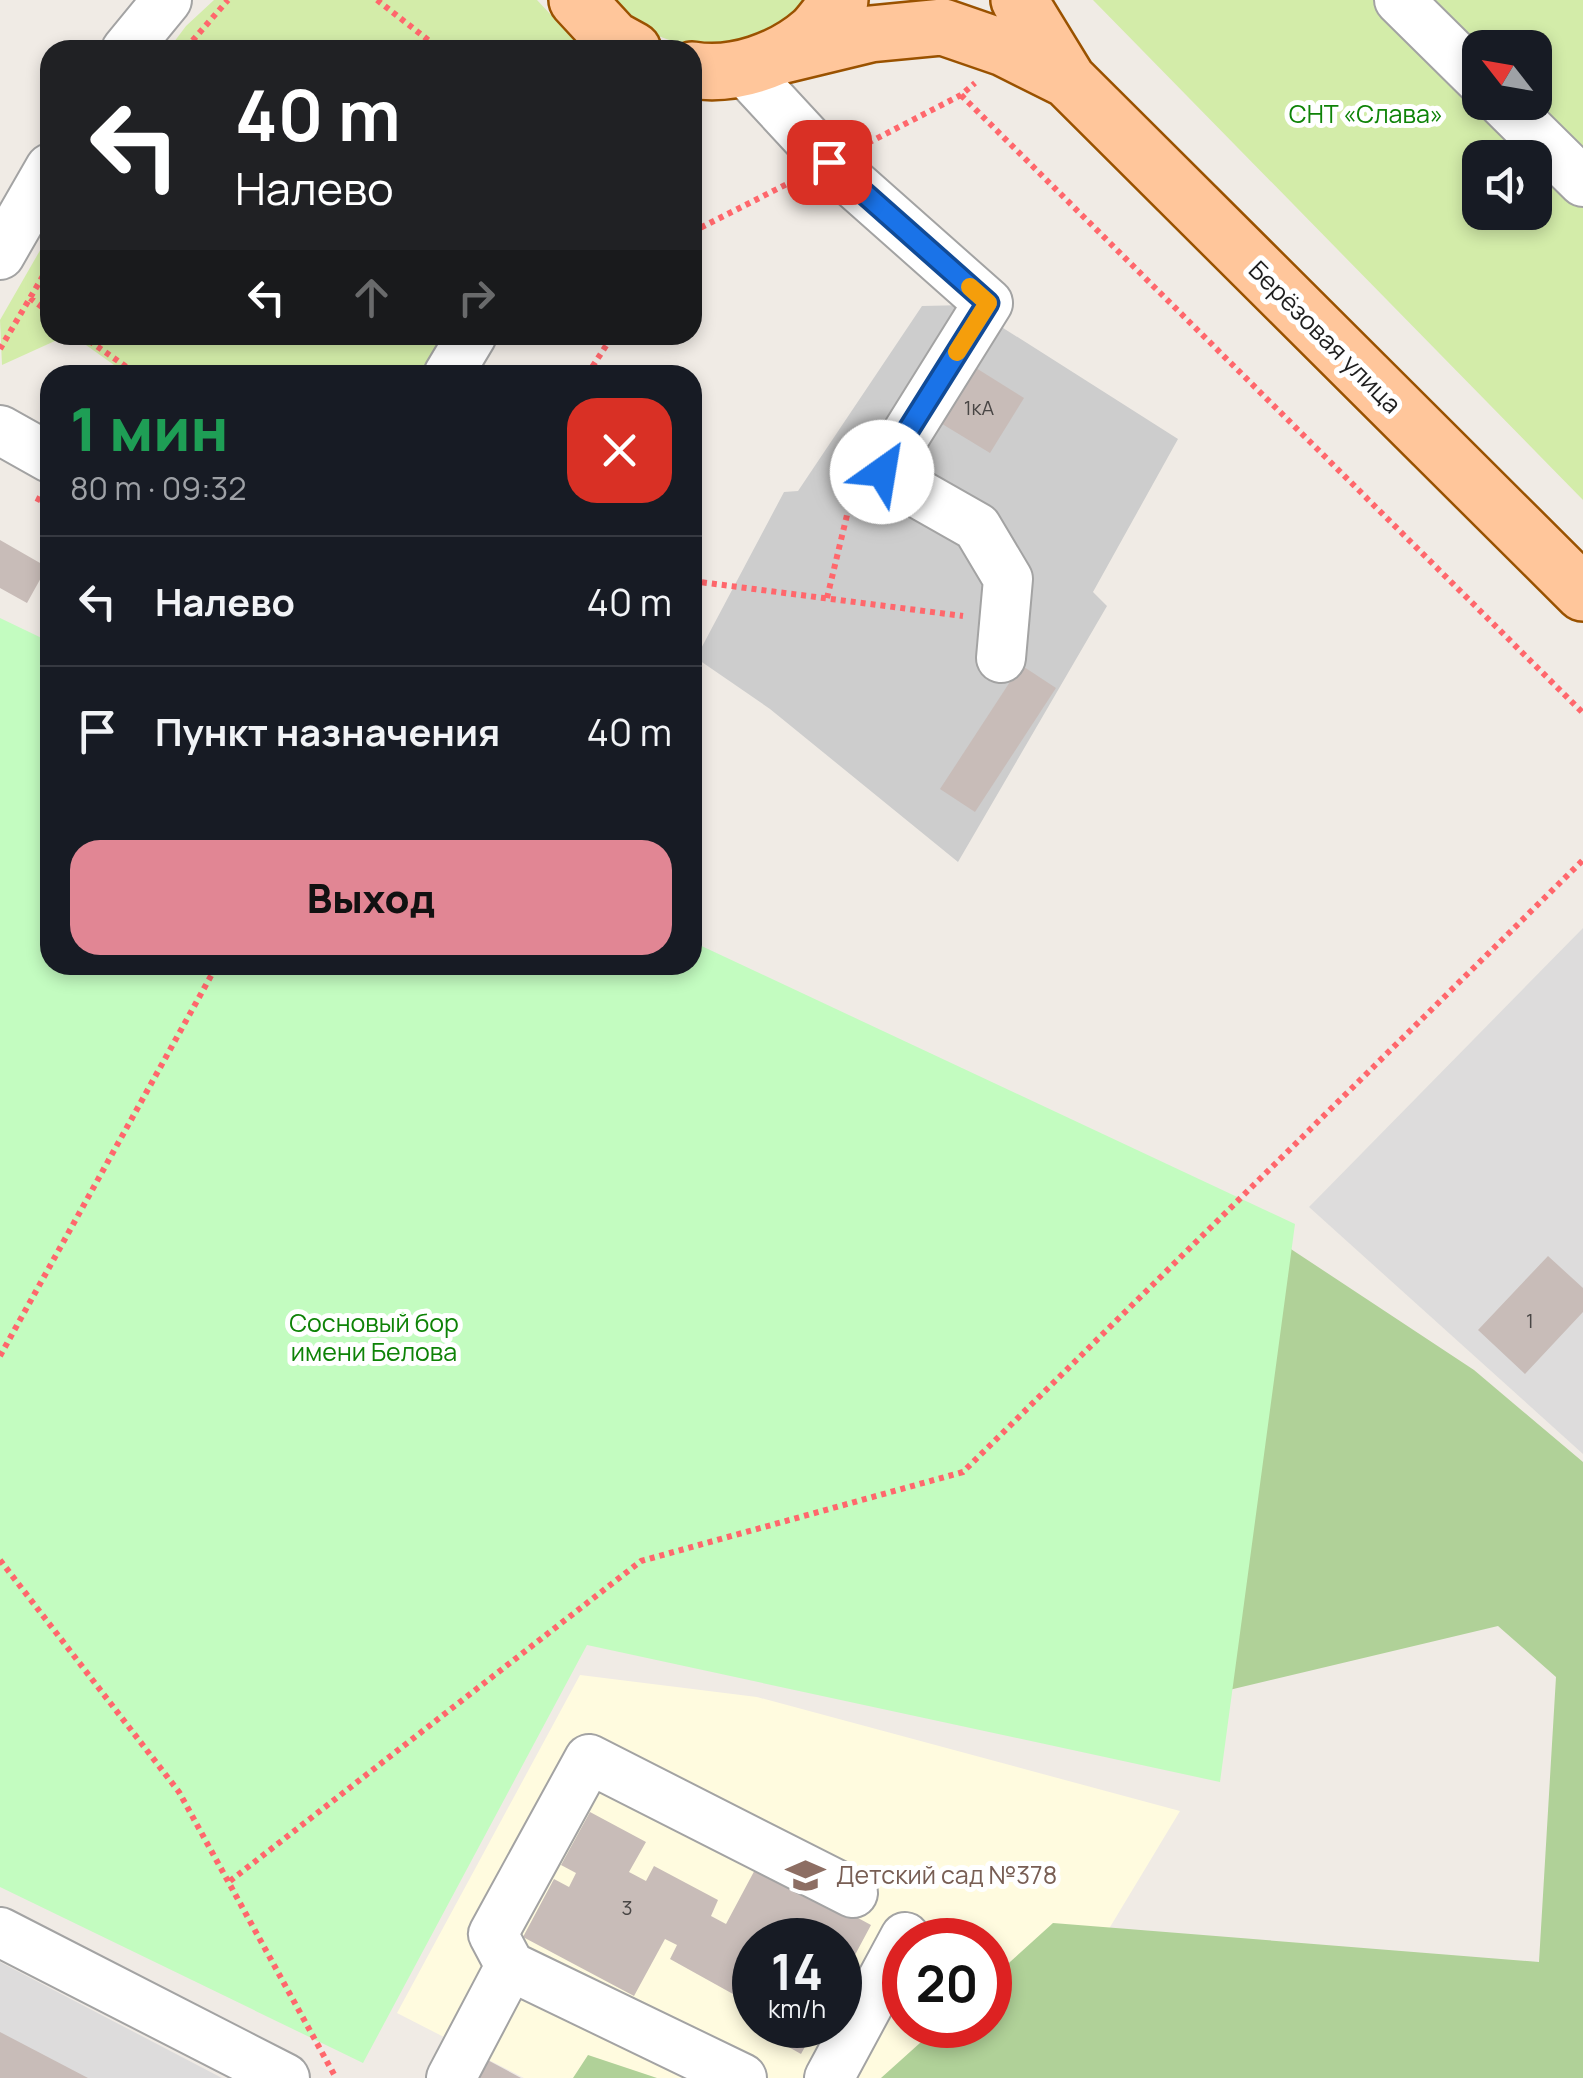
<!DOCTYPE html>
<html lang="ru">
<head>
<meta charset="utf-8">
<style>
  body { margin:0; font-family:Manrope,sans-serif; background:#242831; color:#f1f3f6; height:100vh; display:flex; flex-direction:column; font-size:38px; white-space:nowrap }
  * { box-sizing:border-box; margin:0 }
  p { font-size:32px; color:#9ea1a6 }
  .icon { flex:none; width:55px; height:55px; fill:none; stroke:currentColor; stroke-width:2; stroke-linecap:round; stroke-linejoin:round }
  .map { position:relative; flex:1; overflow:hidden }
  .drawer { position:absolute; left:40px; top:365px; width:662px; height:610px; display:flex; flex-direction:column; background:#171b24; border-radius:30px; box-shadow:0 5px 15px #0003 }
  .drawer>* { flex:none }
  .guide { position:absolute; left:40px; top:40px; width:662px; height:305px; border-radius:30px; box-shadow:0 5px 15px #0003; background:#202124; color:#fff; overflow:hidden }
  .needle { width:65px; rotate:301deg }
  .tools { position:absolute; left:1462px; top:30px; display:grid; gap:20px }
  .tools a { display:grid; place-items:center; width:90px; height:90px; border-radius:20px; background:#171b24; box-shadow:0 5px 15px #0003; font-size:50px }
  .speed { position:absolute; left:732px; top:1918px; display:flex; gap:20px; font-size:50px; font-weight:700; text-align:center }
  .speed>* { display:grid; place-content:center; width:130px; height:130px; border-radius:50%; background:#171b24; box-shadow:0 5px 15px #0003; line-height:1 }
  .speed small { font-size:25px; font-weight:400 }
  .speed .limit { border:15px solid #d22; background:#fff; color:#111 }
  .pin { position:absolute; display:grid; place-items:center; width:85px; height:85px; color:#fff; margin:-42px; border-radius:20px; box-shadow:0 5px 15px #0006 }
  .me { position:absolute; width:110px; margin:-55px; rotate:32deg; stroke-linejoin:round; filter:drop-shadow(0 0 8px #0008) }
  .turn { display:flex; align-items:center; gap:35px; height:210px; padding:0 30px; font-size:45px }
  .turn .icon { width:130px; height:130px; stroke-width:2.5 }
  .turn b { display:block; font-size:70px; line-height:85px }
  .lanes { display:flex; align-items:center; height:95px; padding:0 30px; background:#0003; justify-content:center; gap:50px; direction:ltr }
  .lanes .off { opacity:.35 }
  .round { display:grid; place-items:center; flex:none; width:105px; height:105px; border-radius:30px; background:#242831 }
  .head { display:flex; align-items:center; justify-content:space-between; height:170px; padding:0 30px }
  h1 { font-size:60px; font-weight:800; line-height:75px; color:#1e9e55 }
  .button { display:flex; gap:20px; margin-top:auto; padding:20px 30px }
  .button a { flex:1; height:115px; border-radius:30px; background:#e18694; color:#111; font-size:40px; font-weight:800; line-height:115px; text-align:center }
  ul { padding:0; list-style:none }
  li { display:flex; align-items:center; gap:30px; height:130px; padding:0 30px; border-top:2px solid #363941 }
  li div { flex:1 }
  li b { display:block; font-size:38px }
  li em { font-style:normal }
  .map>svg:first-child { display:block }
  .residential { fill:#dddcdc }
  .education { fill:#fffbdf; fill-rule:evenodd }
  .religious { fill:#cdcdcd }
  .grass { fill:#d3eca9; fill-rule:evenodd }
  .forest { fill:#b0d198 }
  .park { fill:#c3fcc0 }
  .building { fill:#c8bcb8 }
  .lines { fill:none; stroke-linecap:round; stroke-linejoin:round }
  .minor-casing { stroke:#a3a3a3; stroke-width:52 }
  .major-casing { stroke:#9a5200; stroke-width:60 }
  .path { stroke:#ff676c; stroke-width:6; stroke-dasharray:5 5; stroke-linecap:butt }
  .minor { stroke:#fff; stroke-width:48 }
  .major { stroke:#ffc69b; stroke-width:55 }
  .route-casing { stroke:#114b97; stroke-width:25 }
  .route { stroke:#1a73e8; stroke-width:18 }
  .slow { stroke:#f59e0b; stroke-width:18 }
  .labels { text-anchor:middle; stroke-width:10; stroke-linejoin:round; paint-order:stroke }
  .number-label { font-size:20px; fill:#494645 }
  .park-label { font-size:25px; fill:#0e8307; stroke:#fff }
  .street-label { font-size:25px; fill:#1f1f1f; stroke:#fff }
  .education-label { font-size:25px; fill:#785e54; stroke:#fff; text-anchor:start }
</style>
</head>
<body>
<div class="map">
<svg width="1583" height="2078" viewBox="0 0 1583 2078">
  <rect width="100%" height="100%" fill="#f0ebe5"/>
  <path class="residential" d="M 1583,928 L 1583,1454 L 1309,1207 Z
    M 0,1962 L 222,2078 L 0,2078 Z"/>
  <path class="education" d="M 580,1675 L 757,1697 L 1180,1811 L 1019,2078 L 524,2078 L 397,2013 ZM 755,1940 L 840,1940 L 840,2025 L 755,2025 ZM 905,1940 L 990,1940 L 990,2025 L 905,2025 Z"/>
  <path class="religious" d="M 967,305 L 1178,439 L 1093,592 L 1107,606 L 958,862 L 770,709 L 696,658 L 784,492 L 798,491 L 922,306 Z"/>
  <path class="grass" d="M 214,0 L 537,0 L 584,50 L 168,50 L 186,26 Z
    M 611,0 L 810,0 C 776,41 710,57 661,37 C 641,29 627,14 611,0 Z
    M 1093,0 L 1583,0 L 1583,500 ZM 1480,48 L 1535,48 L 1535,102 L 1480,102 ZM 1480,158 L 1535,158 L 1535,212 L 1480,212 Z
    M 50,233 L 50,335 L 68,335 L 2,365 L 0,320 Z
    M 72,335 L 448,335 L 422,375 L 128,375 Z"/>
  <path class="forest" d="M 50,636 L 50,965 L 692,965 L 1250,1222 L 1474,1370 L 1583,1462 L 1583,2078 L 881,2078 L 940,2025 L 990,2025 L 990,1980 L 1053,1923 L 1539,1962 L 1556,1677 L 1498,1626 L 1028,1738 L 0,1417 L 0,647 Z
    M 588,2055 L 657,2078 L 573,2078 Z"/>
  <path class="park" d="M 0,618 L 50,642 L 50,965 L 692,965 L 693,942 L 1295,1224 L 1220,1782 L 587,1645 L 363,2063 L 0,1887 Z"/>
  <path class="building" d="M 968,363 L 1024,398 L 990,453 L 934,419 Z
    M 0,540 L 47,567 L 27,603 L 0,588 Z
    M 1021,665 L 1056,688 L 975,812 L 940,789 Z
    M 1548,1256 L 1583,1288 L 1583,1312 L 1525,1374 L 1478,1330 Z
    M 590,1812 L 646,1842 L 629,1872 L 646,1881 L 654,1866 L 718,1900 L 711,1916 L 726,1924 L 758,1864 L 871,1925 L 840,1983 L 840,1940 L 755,1940 L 755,1985 L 751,1983 L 742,1999 L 670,1959 L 677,1945 L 665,1939 L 634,1996 L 523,1937 L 554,1879 L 569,1887 L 576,1873 L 561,1865 Z
    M 755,2006 L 755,2025 L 817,2025 L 801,2054 L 746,2023 Z
    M 0,2032 L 88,2078 L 0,2078 Z
    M 482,2057 L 521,2078 L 470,2078 Z"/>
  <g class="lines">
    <defs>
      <path id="minor" d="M 1399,0 L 1480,80
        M 126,50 L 167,0
        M 742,68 L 829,162 L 988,303 L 882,473 L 977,527 L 1008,579 L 1001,658
        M 1502,102 L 1583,182
        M 0,255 L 50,168
        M 448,375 L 472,335
        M 0,430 L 50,458
        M 0,1932 L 285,2078
        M 510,1966 L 493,1934 L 589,1759 L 853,1893
        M 451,2078 L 510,1966 L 742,2078
        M 829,2078 L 905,1937"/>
      <path id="major" d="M 577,0 L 613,39 L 633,50
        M 1019,0 L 1068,80 L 1583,593
        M 775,57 L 870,34 L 943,27 L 1004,48 L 1068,80
        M 692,70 C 734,77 782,60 814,32 C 823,23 831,10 840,0"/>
    </defs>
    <use href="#minor" class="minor-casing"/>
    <use href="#major" class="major-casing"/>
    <path class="path" d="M 377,0 L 441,50
      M 186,48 L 228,0
      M 961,95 L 1583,713
      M 868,143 L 961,95 L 975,83
      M 692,232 L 795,180
      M 30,298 L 50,313
      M 81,335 L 138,375
      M 0,349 L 50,264
      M 587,375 L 613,335
      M 36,498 L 50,505
      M 692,581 L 963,616
      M 827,598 L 847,515 L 859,500
      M 0,1356 L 217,965
      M 0,1560 L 179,1792 L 336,2078
      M 230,1881 L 641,1561 L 963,1472 L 1583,860"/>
    <use href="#minor" class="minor"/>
    <use href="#major" class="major"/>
  </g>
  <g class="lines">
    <defs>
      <path id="route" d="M 829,162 L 988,303 L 882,472"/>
    </defs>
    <use href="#route" class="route-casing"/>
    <use href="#route" class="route"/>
    <path class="slow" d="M 957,352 L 988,303 L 970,287"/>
  </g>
  <defs>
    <symbol id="school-bare" viewBox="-9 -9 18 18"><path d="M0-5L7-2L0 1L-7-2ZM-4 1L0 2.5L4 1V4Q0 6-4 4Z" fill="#8d6e63" stroke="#fff" stroke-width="2.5" paint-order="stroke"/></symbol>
  </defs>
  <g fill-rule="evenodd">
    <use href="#school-bare" x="778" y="1848" width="55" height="55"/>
  </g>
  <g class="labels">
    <g class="number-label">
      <text x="979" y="415">1кА</text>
      <text x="1530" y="1328">1</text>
      <text x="627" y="1915">3</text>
    </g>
    <g class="park-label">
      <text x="1366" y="123">СНТ «Слава»</text>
      <text x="374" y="1332">Сосновый бор<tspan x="374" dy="29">имени Белова</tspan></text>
    </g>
    <g class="street-label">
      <text transform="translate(1325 337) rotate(45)" y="9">Берёзовая улица</text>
    </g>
    <g class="education-label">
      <text x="836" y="1884">Детский сад №378</text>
    </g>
  </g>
</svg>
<div class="tools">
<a><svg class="needle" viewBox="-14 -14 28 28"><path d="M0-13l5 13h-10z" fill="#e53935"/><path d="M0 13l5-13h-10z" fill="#9ea1a6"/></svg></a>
<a><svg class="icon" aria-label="sound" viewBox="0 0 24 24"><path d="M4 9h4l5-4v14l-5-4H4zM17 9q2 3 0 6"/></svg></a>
</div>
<div class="speed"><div>14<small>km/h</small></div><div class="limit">20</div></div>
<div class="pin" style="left:829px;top:162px;background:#d93025"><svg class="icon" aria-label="arrive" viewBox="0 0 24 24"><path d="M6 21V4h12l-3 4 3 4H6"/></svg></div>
<svg class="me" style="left:882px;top:472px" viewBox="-20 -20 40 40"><circle r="19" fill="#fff"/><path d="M0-13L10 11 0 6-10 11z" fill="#1a73e8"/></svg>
<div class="guide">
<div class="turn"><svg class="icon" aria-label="left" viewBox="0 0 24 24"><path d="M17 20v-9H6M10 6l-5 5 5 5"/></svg><div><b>40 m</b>Налево</div></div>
<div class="lanes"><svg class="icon" aria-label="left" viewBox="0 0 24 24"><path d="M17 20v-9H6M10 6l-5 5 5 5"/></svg><svg class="icon off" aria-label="ahead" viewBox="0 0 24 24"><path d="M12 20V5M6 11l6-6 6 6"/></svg><svg class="icon off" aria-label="right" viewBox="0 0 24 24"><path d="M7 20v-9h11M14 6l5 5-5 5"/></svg></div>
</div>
<section class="drawer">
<div class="head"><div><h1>1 мин</h1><p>80 m · 09:32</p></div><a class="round" style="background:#d93025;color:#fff"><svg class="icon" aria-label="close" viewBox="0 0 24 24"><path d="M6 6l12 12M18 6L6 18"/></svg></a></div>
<ul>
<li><svg class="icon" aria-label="left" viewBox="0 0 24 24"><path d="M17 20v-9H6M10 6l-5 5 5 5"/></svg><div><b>Налево</b></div><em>40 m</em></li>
<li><svg class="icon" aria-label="arrive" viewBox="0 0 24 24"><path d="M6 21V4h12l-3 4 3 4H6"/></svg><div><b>Пункт назначения</b></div><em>40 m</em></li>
</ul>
<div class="button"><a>Выход</a></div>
</section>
</div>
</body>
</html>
